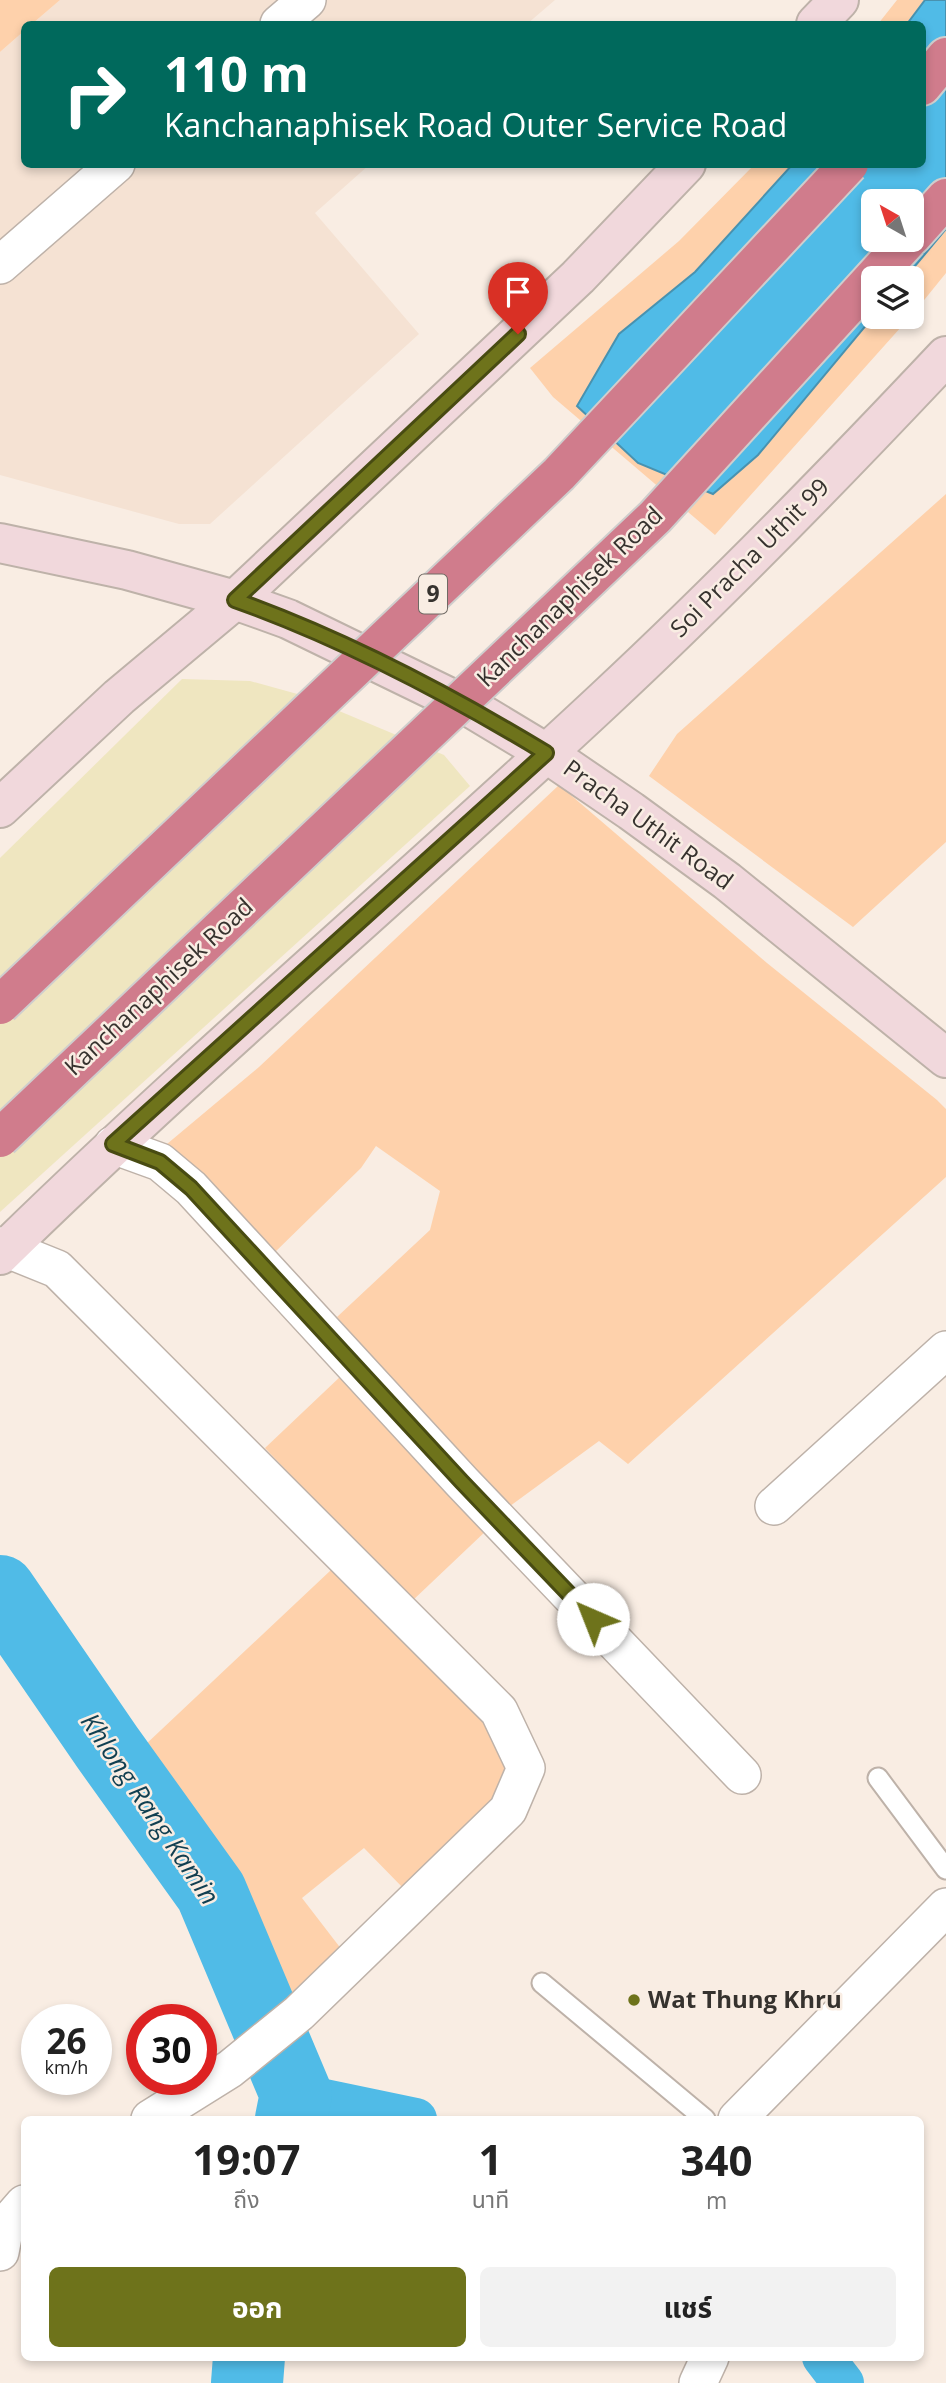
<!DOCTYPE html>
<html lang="th">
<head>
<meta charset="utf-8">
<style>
  body { margin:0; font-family:"Open Sans","Noto Sans Thai",sans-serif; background:#f2f2f2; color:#222; height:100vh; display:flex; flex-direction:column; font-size:26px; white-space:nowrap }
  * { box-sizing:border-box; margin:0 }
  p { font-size:23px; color:#767676 }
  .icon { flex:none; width:38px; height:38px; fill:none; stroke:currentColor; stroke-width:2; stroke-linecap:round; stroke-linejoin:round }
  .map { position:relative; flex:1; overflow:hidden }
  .panel { position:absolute; left:21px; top:2116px; width:903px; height:245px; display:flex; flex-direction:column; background:#fff; border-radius:10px; box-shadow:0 4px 10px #0003 }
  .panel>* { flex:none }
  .banner { position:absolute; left:21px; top:21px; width:905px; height:147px; border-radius:10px; box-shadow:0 4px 10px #0003; background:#00695c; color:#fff; overflow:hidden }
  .needle { width:46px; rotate:321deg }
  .tools { position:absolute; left:861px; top:189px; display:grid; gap:14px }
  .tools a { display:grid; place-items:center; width:63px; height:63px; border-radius:10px; background:#fff; box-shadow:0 4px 10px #0003; font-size:35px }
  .speed { position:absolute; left:21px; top:2004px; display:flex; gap:14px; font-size:35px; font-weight:700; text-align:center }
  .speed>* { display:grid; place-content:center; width:91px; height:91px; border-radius:50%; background:#fff; box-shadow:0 4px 10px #0003; line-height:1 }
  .speed small { font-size:18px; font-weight:400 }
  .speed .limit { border:10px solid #d22; background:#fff; color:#111 }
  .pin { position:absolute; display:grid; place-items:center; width:60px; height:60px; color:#fff; margin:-72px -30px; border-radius:50% 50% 50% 0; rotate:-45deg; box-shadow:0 0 7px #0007 }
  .pin .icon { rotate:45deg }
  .me { position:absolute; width:77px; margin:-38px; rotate:316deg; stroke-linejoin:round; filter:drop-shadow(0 0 5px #0008) }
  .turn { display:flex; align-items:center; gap:24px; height:147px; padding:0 28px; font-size:32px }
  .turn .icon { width:91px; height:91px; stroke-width:2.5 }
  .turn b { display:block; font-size:49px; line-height:60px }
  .eta { display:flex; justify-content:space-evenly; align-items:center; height:119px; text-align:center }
  .eta b { font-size:42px; font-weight:700; line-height:49px }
  .button { display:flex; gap:14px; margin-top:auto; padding:14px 28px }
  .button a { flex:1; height:80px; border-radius:10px; background:#6e731b; color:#fff; font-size:28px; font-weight:700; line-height:80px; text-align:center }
  .button a+a { background:#f2f2f2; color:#222 }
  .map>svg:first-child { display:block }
  .built { fill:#f5e2d3 }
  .green { fill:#fed1ab; fill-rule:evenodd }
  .sand { fill:#efe6c0 }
  .water { fill:#50bbe7; stroke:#4892b0; stroke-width:2; fill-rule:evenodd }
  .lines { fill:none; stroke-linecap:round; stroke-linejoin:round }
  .canal { stroke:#50bbe7; stroke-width:42 }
  .river { stroke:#50bbe7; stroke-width:72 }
  .lane-casing { stroke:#beb2a9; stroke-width:23 }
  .street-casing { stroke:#beb2a9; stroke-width:40 }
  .secondary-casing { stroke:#beb2a9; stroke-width:42 }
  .highway-casing { stroke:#cfcecd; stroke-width:42 }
  .lane { stroke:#fff; stroke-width:19 }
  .street { stroke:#fff; stroke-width:37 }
  .secondary { stroke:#f1d8dc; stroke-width:38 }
  .highway { stroke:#d07c8c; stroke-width:38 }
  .highway-bridge-casing { stroke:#cfcecd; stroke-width:42; stroke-linecap:butt }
  .highway-bridge { stroke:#d07c8c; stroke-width:38 }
  .route-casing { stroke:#484b12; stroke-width:18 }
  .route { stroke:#6e731b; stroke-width:12 }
  .poi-dot { fill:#6e731b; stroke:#f9ede3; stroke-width:2.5 }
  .labels { text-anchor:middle; stroke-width:5; stroke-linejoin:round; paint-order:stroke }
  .shield { fill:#f9ede3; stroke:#706a64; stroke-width:2 }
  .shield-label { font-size:23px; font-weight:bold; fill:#36322e }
  .street-label { font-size:24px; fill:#36322e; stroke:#f9ede3 }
  .poi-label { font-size:24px; font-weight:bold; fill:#36322e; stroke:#f9ede3; text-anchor:start }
  .water-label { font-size:26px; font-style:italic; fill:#103f51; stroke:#f9ede3 }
</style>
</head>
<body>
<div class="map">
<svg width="946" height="2383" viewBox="0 0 946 2383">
  <rect width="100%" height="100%" fill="#f9ede3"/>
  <path class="built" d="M 60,0 L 555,0 L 527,24 L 32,24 Z
    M 24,31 L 24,164 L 369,165 L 315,213 L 419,334 L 210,524 L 179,524 L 0,475 L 0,52 Z"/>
  <path class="green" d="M 0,0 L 60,0 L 32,24 L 24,24 L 24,31 L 0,52 Z
    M 897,0 L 946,0 L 946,273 L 912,315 L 912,278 L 873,278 L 873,317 L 910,317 L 715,535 L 553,397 L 530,368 L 679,241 L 754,165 L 922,164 L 922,24 L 878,24 ZM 873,201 L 912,201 L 912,240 L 873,240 Z
    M 946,494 L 946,842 L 853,927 L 649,776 L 677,734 Z
    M 559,785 L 767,963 L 937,1100 L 946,1109 L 946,1177 L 628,1464 L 599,1441 L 506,1509 L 432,1436 L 337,1317 L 430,1230 L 440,1191 L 376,1146 L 361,1168 L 271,1256 L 167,1144 L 259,1067 Z
    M 342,1375 L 488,1529 L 411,1602 L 265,1448 Z
    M 331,1570 L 481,1709 L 509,1755 L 499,1805 L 405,1890 L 364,1848 L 302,1898 L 342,1950 L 289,2001 L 253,1931 L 212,1838 L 144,1746 Z"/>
  <path class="sand" d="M 182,679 L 250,681 L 301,695 L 444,755 L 470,786 L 0,1212 L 0,858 Z"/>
  <path class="water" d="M 925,0 L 946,0 L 946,229 L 905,278 L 873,278 L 873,317 L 758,455 L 713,494 L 638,463 L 577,406 L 619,334 L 695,272 L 792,165 L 922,164 L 922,24 L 907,24 ZM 873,201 L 912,201 L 912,240 L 873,240 Z"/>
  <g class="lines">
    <path class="canal" d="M 296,2094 L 416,2119
      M 823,2357 L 843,2383"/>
    <path class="river" d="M 0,1591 L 107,1747 L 211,1892 L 296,2094 L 291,2119
      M 247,2383 L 249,2357"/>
    <defs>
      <path id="lane" d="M 878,1778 L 946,1869
        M 542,1983 L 705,2119"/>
      <path id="street" d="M 279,24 L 307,0
        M 0,265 L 116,164
        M 113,1145 L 160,1162 L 191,1188 L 462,1482 L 742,1775
        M 0,1246 L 57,1269 L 499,1711 L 526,1768 L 508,1810 L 299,2013 L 230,2069 L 150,2119
        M 774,1506 L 946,1350
        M 737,2119 L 946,1907
        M 0,2252 L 5,2226 L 24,2204
        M 698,2383 L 710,2357"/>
      <path id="secondary" d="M 816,24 L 839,0
        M 0,543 L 127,570 L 235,600 L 288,619 L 473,709 L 546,753 L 631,811 L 727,881 L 946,1058
        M 0,808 L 119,697 L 235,600 L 578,277 L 686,164
        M 0,1255 C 195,1064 404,887 604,700 C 722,590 835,474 946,356"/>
      <path id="highway" d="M 922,86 L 946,57
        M 912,236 L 946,198"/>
    </defs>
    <use href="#lane" class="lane-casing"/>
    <use href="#street" class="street-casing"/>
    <use href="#secondary" class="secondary-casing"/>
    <use href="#highway" class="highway-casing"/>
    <use href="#lane" class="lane"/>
    <use href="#street" class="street"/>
    <use href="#secondary" class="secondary"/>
    <use href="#highway" class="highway"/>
    <defs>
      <path id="highway-bridge" d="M 0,1005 L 559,474 L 849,164
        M 0,1138 L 655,517 L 908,240"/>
    </defs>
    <use href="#highway-bridge" class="highway-bridge-casing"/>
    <use href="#highway-bridge" class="highway-bridge"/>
  </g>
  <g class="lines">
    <defs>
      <path id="route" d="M 518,334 L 235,600 C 344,639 447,693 546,753 L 113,1144 L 160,1162 L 191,1188 L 462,1482 L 593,1619"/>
    </defs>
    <use href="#route" class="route-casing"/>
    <use href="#route" class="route"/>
  </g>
  <circle class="poi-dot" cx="634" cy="2000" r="7"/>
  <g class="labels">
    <rect class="shield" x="419" y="574.5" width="28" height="39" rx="5"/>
    <g class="shield-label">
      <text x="433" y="602">9</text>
    </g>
    <g class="street-label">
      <text transform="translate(750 558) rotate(-45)" y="8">Soi Pracha Uthit 99</text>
      <text transform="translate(570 597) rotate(-44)" y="8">Kanchanaphisek Road</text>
      <text transform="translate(648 825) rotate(36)" y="8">Pracha Uthit Road</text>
      <text transform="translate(159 987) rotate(-43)" y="8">Kanchanaphisek Road</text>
    </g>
    <g class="poi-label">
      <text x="648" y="2008">Wat Thung Khru</text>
    </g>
    <g class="water-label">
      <text transform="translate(150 1809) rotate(56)" y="9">Khlong Rang Kamin</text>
    </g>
  </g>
</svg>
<div class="tools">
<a><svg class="needle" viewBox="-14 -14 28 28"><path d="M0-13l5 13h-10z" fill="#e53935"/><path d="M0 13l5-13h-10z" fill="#767676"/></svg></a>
<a><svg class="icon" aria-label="layers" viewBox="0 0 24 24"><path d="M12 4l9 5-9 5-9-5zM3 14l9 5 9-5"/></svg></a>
</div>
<div class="speed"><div>26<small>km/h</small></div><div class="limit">30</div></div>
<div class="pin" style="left:518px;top:334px;background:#d93025"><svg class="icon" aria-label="arrive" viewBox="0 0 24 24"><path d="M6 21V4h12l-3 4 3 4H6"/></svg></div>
<svg class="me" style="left:593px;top:1619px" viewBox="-20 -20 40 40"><circle r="19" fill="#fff"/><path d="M0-13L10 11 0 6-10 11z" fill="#6e731b"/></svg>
<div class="banner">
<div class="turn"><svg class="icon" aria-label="right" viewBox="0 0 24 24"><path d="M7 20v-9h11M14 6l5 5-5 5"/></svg><div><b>110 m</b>Kanchanaphisek Road Outer Service Road</div></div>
</div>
<section class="panel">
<div class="eta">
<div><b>19:07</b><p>ถึง</p></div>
<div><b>1</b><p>นาที</p></div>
<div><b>340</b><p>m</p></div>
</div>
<div class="button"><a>ออก</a><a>แชร์</a></div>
</section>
</div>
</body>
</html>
